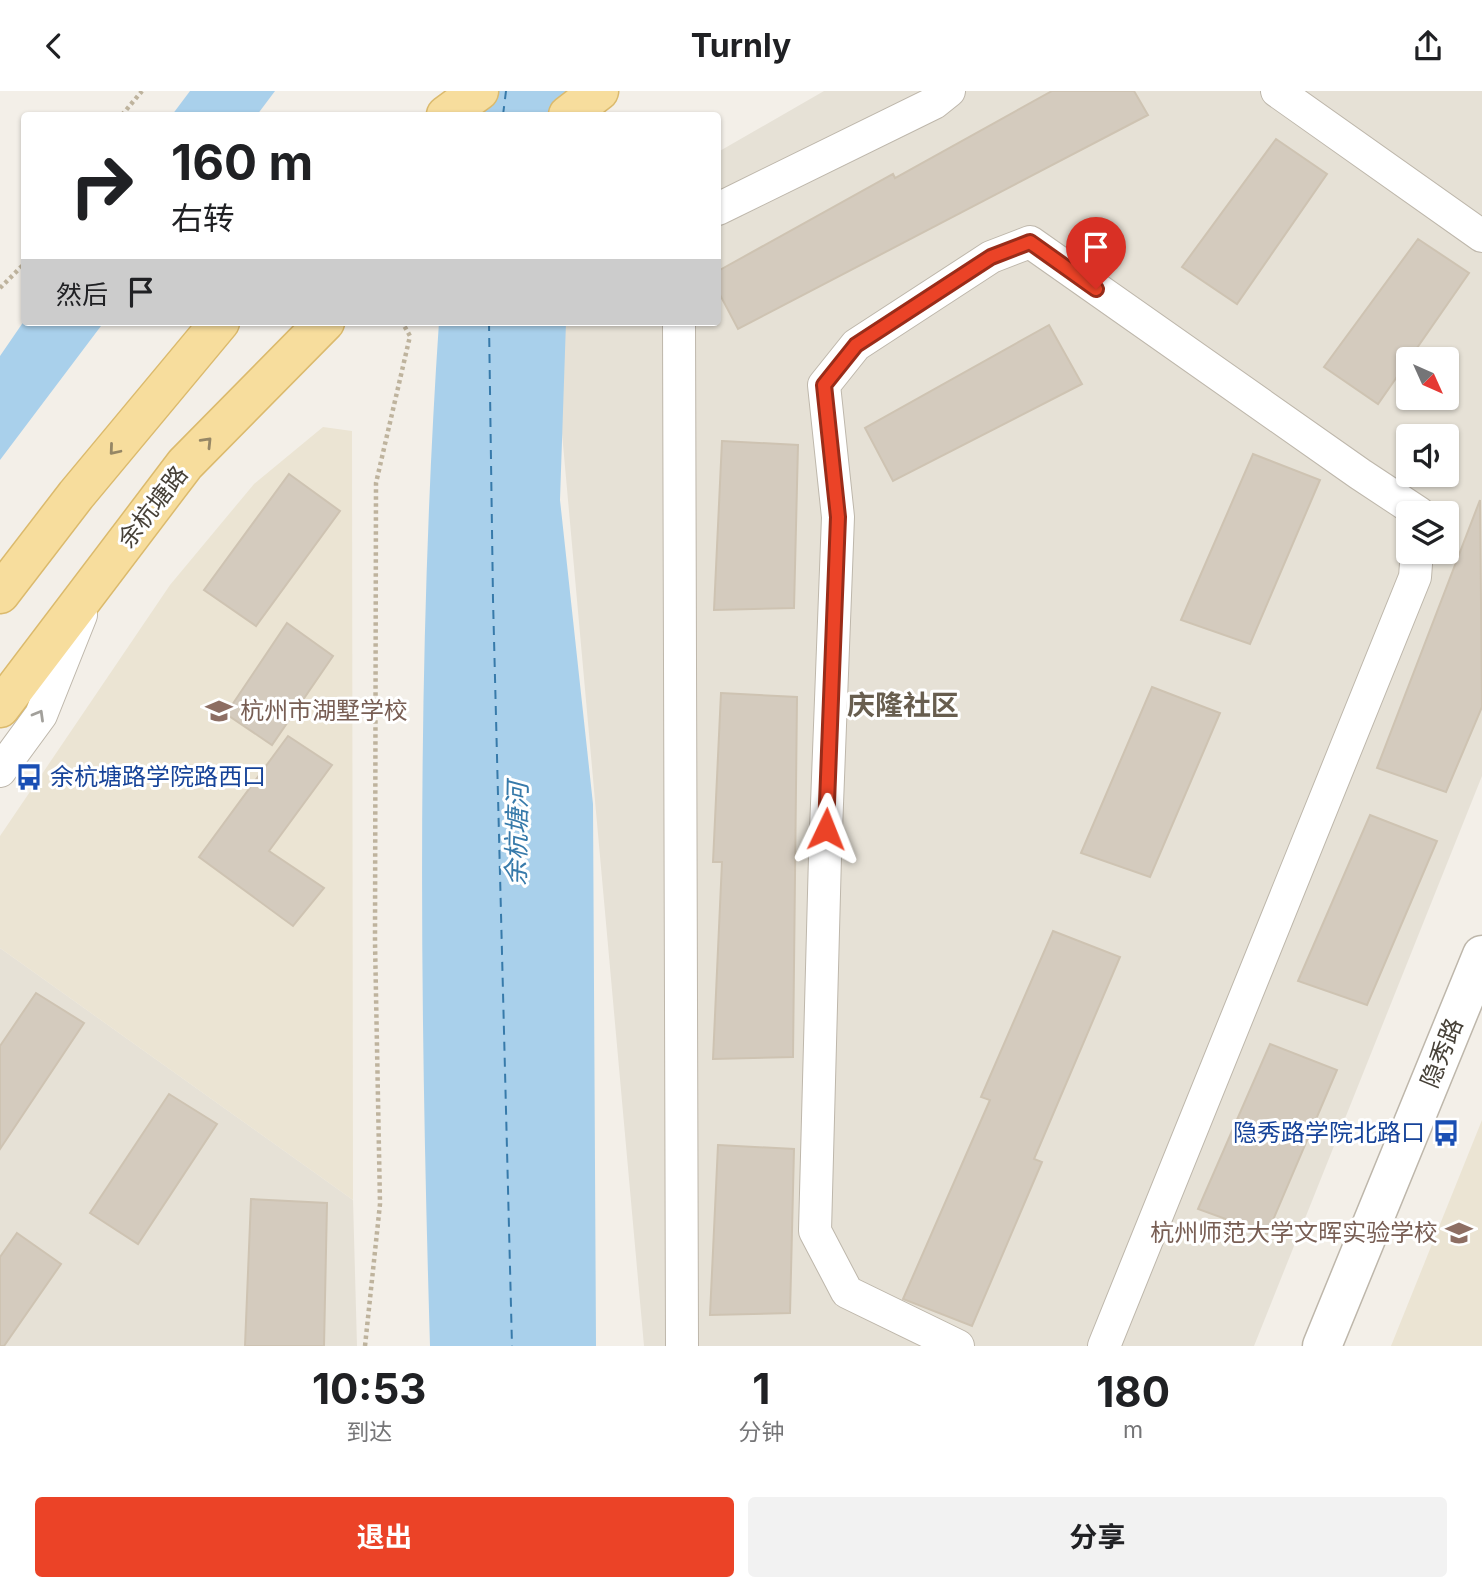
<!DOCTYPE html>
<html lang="zh">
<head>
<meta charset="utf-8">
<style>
  body { margin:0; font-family:Inter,"Noto Sans SC",sans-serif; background:#f2f2f2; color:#202124; height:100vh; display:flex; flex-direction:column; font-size:26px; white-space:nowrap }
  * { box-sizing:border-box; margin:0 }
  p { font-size:23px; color:#757577 }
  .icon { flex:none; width:38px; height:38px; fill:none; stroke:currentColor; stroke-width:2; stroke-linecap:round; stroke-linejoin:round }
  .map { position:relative; height:1255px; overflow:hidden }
  .panel { display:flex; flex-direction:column; background:#fff; flex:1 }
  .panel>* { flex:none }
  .banner { position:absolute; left:21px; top:21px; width:700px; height:214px; border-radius:7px; box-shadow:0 2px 5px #0004; background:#fff; color:#202124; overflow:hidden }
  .needle { width:46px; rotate:135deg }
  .buttons { position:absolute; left:1396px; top:256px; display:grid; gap:14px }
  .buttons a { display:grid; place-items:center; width:63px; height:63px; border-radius:7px; background:#fff; box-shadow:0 2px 5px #0004; font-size:35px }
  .pin { position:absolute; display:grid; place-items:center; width:60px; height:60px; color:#fff; margin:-72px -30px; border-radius:50% 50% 50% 0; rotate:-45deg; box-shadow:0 0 7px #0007 }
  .pin .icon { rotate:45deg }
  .me { position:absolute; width:77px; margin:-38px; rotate:2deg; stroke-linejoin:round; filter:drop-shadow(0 0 5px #0008) }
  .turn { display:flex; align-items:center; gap:24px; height:147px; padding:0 35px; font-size:32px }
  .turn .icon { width:91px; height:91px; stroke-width:2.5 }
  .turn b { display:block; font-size:49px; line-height:60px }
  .then { display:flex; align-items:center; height:66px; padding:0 35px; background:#0003; gap:14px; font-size:26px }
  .eta { display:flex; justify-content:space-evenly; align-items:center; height:119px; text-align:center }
  .eta b { font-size:42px; font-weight:700; line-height:49px }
  .cta { display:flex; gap:14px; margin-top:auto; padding:14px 35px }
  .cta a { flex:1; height:80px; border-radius:7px; background:#eb4327; color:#fff; font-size:28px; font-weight:700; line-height:80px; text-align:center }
  .cta a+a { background:#f2f2f2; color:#202124 }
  header { display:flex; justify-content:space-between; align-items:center; height:91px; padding:0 35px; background:#fff; font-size:32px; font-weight:700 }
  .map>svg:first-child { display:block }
  .residential { fill:#e6e1d6; fill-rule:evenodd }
  .education { fill:#ebe4d3 }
  .water { fill:#a9d0eb }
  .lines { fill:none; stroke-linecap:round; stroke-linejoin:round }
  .ferry { stroke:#377aaa; stroke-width:2; stroke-dasharray:9 7; stroke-linecap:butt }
  .building { fill:#d4cbbe; stroke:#cec3b2; stroke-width:2 }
  .minor-casing { stroke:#beb7ab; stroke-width:34 }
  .tertiary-casing { stroke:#beb7ab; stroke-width:41 }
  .primary-casing { stroke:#dbba6d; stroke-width:41 }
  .path { stroke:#beb39d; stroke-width:4.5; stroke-dasharray:3.5 3.5; stroke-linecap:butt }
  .minor { stroke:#fff; stroke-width:32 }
  .tertiary { stroke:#fff; stroke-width:38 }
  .primary { stroke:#f7dd9d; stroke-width:38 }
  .oneway { stroke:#968765 }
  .oneway2 { stroke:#a2a09b }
  .route-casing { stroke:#992c19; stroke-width:18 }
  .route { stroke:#eb4327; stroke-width:12 }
  .labels { text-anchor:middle; stroke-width:6; stroke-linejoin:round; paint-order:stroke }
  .street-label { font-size:24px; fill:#464037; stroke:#fff }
  .education-label { font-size:24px; fill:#785e54; stroke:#fff; text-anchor:start }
  .transit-label { font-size:24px; fill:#164399; stroke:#fff; text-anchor:start }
  .water-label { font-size:26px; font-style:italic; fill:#377aaa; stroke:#fff }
  .quarter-label { font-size:28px; font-weight:bold; fill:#685e4f; stroke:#fff }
</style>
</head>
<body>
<header><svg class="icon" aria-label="back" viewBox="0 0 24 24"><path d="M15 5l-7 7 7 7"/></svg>Turnly<svg class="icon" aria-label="share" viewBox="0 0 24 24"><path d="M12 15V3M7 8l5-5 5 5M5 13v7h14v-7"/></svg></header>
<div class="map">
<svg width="1482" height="1255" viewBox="0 0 1482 1255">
  <rect width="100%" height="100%" fill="#f3efe8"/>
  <path class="residential" d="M 824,0 L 1482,0 L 1482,685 L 1254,1255 L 644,1255 L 552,231 L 718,231 L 718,61 ZM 1409,268 L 1447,268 L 1447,306 L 1409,306 ZM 1409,345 L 1447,345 L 1447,383 L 1409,383 ZM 1409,422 L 1447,422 L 1447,460 L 1409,460 Z
    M 0,857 L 353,1109 L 357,1255 L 0,1255 Z"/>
  <path class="education" d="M 323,336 L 352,340 L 353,1109 L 0,857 L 0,745 L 170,494 L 254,393 Z
    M 1482,1029 L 1482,1255 L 1391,1255 Z"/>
  <path class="water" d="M 190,0 L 275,0 L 257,24 L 172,24 Z
    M 454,0 L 606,0 L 601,24 L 452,24 Z
    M 24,230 L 104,231 L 0,369 L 0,265 Z
    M 439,231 L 566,231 L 560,409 L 593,713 L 596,1255 L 430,1255 C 420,914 416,572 439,231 Z"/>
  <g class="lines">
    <path class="ferry" d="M 503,24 L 506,0
      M 489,231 L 493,508 L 512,1255"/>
  </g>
  <path class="building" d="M 1052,0 L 1134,0 L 1148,24 L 738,238 L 718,200 L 718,180 L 893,83 L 895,87 Z
    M 1276,48 L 1327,83 L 1237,213 L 1182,176 Z
    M 1418,148 L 1469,182 L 1378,313 L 1324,276 Z
    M 1049,234 L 1082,293 L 893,390 L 865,337 Z
    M 722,350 L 798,354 L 794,517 L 714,519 Z
    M 1253,363 L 1320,389 L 1250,553 L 1181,529 Z
    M 289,383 L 340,420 L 256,535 L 204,499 Z
    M 1480,409 L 1482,616 L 1446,701 L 1377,677 Z
    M 287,532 L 333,565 L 272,654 L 226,623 Z
    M 1152,596 L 1220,622 L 1150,786 L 1081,762 Z
    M 721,602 L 797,606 L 793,966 L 713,968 L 722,771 L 713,771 Z
    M 288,645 L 332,674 L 269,760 L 324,797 L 293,835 L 199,766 Z
    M 1370,724 L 1437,750 L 1367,914 L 1298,890 Z
    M 1053,840 L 1120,866 L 1034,1068 L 1042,1071 L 972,1235 L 903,1208 L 990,1009 L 981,1006 Z
    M 36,902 L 84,932 L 0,1058 L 0,955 Z
    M 1270,953 L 1337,979 L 1267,1143 L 1198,1118 Z
    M 169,1003 L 217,1033 L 138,1153 L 90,1122 Z
    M 718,1054 L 794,1058 L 790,1222 L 710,1224 Z
    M 251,1108 L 327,1112 L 324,1255 L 245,1255 Z
    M 17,1142 L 61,1173 L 4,1255 L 0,1255 L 0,1166 Z"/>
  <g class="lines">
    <defs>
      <path id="minor" d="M 1277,0 L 1482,145
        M 718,118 L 934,12 L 949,0
        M 679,231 L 682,1255
        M 0,680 L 41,624 L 81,524
        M 958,1255 L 847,1201 L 815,1140 L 825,765 L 838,426 L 824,294 L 856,254 L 991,166 L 1030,151 L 1360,383 L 1419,422
        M 1104,1255 L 1415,486 L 1417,460"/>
      <path id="tertiary" d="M 1322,1255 L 1482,864"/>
      <path id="primary" d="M 446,24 L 479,0
        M 568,24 L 599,0
        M 0,503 L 76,404 L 220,231
        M 0,617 L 185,373 L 325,231"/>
    </defs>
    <use href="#minor" class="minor-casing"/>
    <use href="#tertiary" class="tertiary-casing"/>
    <use href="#primary" class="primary-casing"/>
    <path class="path" d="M 122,24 L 142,0
      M 0,197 L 24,173
      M 365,1255 L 380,1113 L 375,851 L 376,392 L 410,245 L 402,231"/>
    <use href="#minor" class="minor"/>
    <use href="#tertiary" class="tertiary"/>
    <use href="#primary" class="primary"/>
  </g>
  <defs><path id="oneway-chevron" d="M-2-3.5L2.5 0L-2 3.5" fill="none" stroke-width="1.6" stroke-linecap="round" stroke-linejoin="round" transform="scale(1.75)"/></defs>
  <g class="oneway">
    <use href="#oneway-chevron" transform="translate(207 351) rotate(-46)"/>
    <use href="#oneway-chevron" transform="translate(114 359) rotate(130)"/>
  </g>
  <use class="oneway2" href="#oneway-chevron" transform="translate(39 624) rotate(-60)"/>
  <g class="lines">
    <defs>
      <path id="route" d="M 826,738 L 838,426 L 824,294 L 856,254 L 991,166 L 1030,151 L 1096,198"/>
    </defs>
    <use href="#route" class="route-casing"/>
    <use href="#route" class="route"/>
  </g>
  <defs>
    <symbol id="school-bare" viewBox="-9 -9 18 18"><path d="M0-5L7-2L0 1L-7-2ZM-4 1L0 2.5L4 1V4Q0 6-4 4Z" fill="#8d6e63" stroke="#fff" stroke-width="2.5" paint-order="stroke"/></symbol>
    <symbol id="bus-bare" viewBox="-9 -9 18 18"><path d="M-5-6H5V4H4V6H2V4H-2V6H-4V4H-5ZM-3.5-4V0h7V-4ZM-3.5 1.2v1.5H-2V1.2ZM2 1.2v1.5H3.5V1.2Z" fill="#1a4fb4" stroke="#fff" stroke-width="2.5" paint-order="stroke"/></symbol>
  </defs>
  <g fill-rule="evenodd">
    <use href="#school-bare" x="200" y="601" width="38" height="38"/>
    <use href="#bus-bare" x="10" y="667" width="38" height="38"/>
    <use href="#bus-bare" x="1427" y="1023" width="38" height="38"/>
    <use href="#school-bare" x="1440" y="1123" width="38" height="38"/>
  </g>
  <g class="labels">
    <g class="street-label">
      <text transform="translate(153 416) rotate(-52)" y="8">余杭塘路</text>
      <text transform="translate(1442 962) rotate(-68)" y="8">隐秀路</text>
    </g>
    <g class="education-label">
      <text x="240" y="628">杭州市湖墅学校</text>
      <text x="1438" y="1150" text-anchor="end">杭州师范大学文晖实验学校</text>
    </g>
    <g class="transit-label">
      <text x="50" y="694">余杭塘路学院路西口</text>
      <text x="1425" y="1050" text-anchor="end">隐秀路学院北路口</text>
    </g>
    <g class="water-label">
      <text transform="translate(517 743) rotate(-89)" y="9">余杭塘河</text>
    </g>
    <g class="quarter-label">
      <text x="903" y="624">庆隆社区</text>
    </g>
  </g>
</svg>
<div class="buttons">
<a><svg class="needle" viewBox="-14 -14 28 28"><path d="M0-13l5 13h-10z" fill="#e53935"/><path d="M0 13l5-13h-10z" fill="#757577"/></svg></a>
<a><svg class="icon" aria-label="sound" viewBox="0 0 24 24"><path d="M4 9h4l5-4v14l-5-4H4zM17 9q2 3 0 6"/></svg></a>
<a><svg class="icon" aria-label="layers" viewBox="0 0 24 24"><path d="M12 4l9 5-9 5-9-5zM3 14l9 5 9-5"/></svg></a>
</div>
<div class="pin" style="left:1096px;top:198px;background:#d93025"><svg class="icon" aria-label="arrive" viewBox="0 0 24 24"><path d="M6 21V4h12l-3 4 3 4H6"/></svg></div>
<svg class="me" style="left:826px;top:738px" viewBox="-20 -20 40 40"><path d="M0-17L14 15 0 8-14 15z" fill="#eb4327" stroke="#fff" stroke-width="4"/></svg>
<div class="banner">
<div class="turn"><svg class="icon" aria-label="right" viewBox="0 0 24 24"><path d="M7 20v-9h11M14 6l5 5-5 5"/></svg><div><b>160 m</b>右转</div></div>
<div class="then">然后<svg class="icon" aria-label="arrive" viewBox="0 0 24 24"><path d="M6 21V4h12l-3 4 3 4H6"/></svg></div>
</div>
</div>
<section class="panel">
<div class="eta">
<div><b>10:53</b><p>到达</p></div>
<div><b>1</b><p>分钟</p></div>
<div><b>180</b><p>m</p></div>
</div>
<div class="cta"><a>退出</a><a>分享</a></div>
</section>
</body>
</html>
